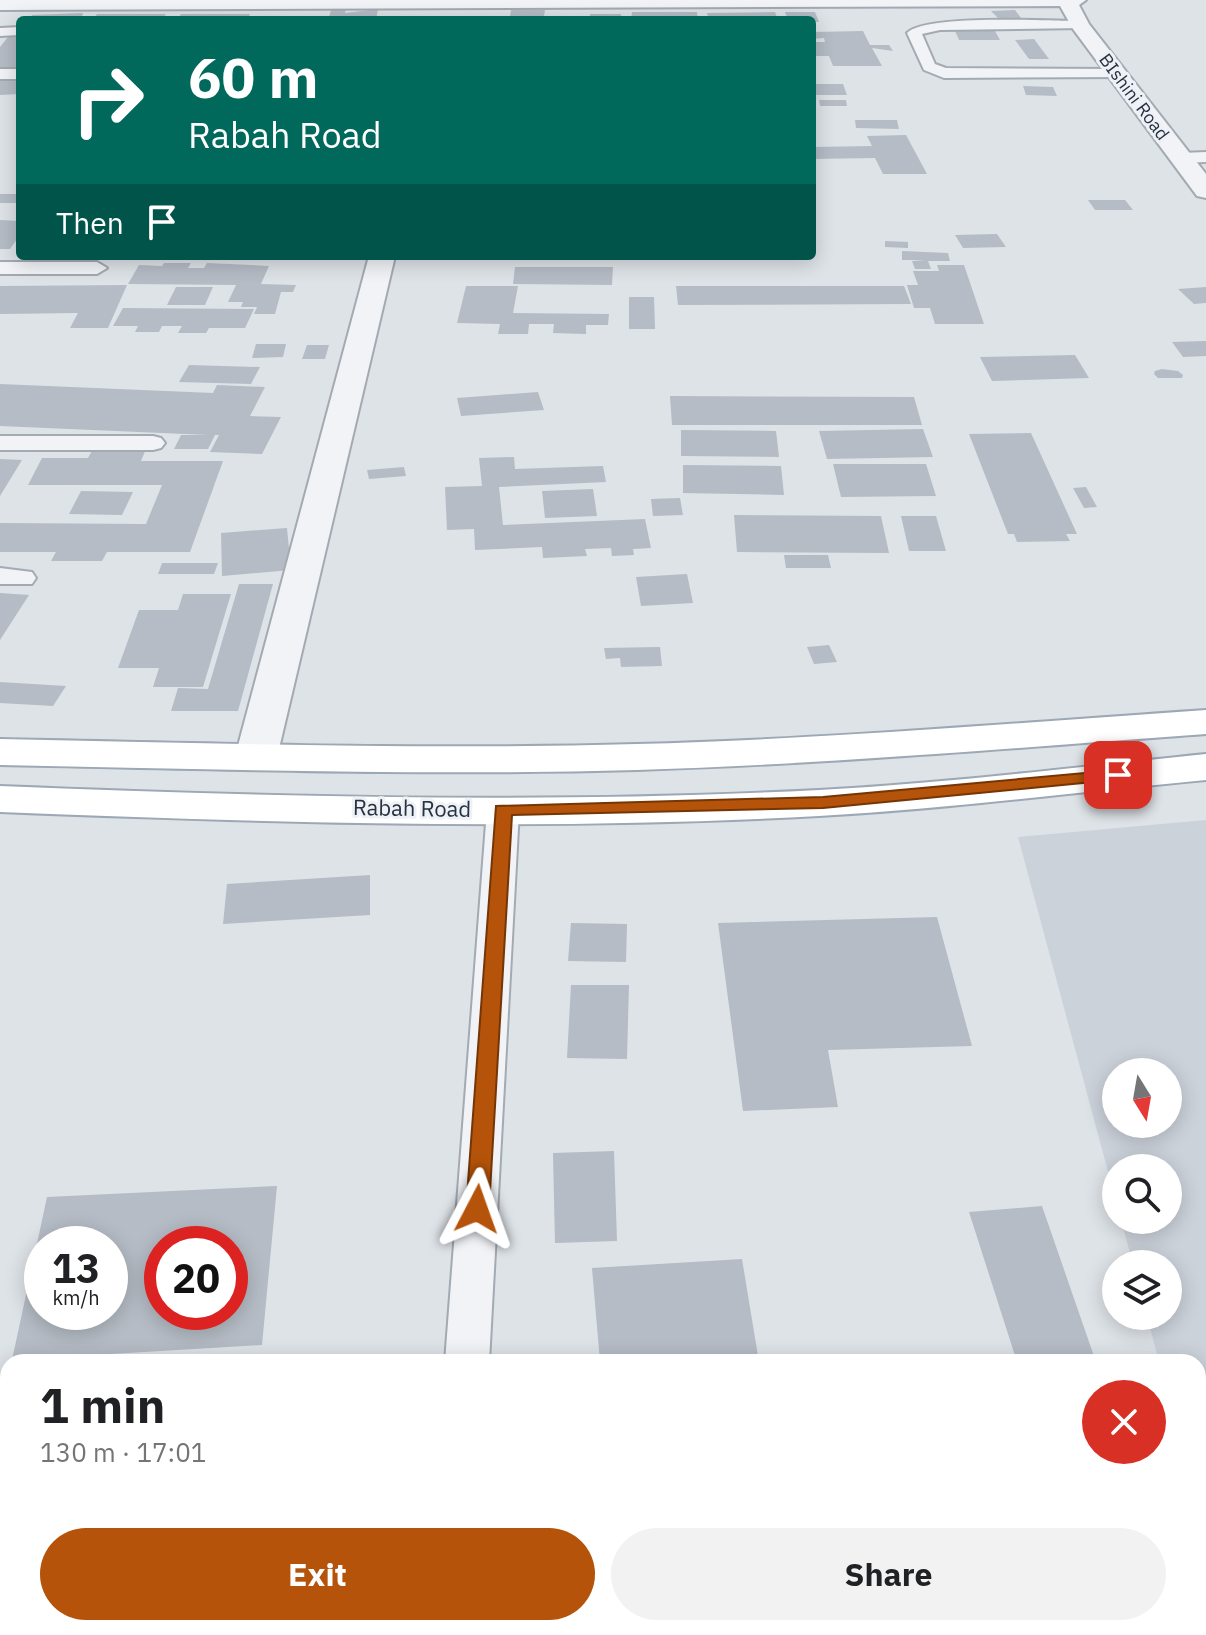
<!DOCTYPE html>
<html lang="en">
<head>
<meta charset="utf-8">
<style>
  body { margin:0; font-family:"IBM Plex Sans",sans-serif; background:#f2f2f2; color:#202124; height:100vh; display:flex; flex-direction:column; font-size:30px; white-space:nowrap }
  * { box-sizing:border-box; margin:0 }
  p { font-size:26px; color:#757577 }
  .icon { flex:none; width:44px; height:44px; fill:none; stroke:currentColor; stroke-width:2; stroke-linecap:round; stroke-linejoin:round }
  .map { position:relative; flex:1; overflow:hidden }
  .sheet { position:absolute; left:0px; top:1354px; width:1206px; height:282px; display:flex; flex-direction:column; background:#fff; border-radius:24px 24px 0 0; box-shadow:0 4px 20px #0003 }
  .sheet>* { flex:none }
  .hud { position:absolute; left:16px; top:16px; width:800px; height:244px; border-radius:8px; box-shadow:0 4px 20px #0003; background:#00695c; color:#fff; overflow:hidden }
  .needle { width:52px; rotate:169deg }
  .buttons { position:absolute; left:1102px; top:1058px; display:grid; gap:16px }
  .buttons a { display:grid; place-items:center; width:80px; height:80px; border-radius:50%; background:#fff; box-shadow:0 4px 20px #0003; font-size:40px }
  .speed { position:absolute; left:24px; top:1226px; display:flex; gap:16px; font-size:40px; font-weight:700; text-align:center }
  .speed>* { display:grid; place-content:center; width:104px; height:104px; border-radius:50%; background:#fff; box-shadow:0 4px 20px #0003; line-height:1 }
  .speed small { font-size:20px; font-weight:400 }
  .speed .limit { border:12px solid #d22; background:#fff; color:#111 }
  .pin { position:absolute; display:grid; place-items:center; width:68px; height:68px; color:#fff; margin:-34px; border-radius:16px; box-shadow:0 4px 12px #0006 }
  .me { position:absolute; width:88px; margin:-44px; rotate:4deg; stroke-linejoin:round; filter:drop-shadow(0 0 6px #0008) }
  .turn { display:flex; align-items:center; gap:28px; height:168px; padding:0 40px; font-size:36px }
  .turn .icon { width:104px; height:104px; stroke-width:2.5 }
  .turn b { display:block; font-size:56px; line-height:68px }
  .then { display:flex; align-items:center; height:76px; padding:0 40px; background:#0003; gap:16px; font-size:30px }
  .round { display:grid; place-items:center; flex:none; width:84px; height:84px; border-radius:42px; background:#f2f2f2 }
  .head { display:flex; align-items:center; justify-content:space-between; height:136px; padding:0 40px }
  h1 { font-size:48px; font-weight:700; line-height:60px }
  .action { display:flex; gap:16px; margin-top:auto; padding:16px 40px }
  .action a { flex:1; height:92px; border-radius:48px; background:#b45309; color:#fff; font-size:32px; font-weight:700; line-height:92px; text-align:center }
  .action a+a { background:#f2f2f2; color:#202124 }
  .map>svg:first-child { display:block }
  .built { fill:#ccd2da; fill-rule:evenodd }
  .building { fill:#b5bcc5; fill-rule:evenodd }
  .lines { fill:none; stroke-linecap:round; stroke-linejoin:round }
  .lane-casing { stroke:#a3aab2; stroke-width:4 }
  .street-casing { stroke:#a3aab2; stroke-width:4 }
  .primary-casing { stroke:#9da8b5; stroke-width:4 }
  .lane { fill:#f1f3f7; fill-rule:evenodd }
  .street { fill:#f1f3f7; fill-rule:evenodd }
  .primary { fill:#fff; fill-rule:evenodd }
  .route { fill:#b45309; stroke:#753606; stroke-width:2 }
  .labels { text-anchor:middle; stroke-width:6; stroke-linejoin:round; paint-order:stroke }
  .far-street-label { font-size:18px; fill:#273140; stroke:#eef2f6 }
  .street-label { font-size:22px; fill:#273140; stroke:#eef2f6 }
</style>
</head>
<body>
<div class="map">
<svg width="1206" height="1635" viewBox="0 0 1206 1635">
  <rect width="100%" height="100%" fill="#dee3e8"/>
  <path class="built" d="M 1206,820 L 1206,1537 L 1198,1507 L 1198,1362 L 1159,1362 L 1147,1316 L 1168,1316 L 1168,1264 L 1133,1264 L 1121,1220 L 1168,1220 L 1168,1168 L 1116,1168 L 1116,1201 L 1018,837 ZM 1116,1072 L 1168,1072 L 1168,1124 L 1116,1124 Z"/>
  <path class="building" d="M 346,9 L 345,13 L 378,9 L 376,20 L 328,20 L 331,10 Z
    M 511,10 L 545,10 L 544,16 L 510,16 Z
    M 1015,10 L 1021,18 L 998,18 L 991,11 Z
    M 632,12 L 697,12 L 698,20 L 631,20 Z
    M 775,12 L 778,20 L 709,20 L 707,13 Z
    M 785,12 L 815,12 L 819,22 L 788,20 Z
    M 83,13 L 81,20 L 30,20 L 32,15 Z
    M 97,14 L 166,14 L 161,20 L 92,20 Z
    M 181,14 L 250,14 L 247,20 L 177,20 Z
    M 590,14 L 621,14 L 622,20 L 590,20 Z
    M 863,31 L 870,45 L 889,45 L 893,51 L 872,48 L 882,66 L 833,66 L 829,56 L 812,56 L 812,42 L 825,42 L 824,38 L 812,39 L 812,32 Z
    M 955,31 L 995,31 L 1000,40 L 959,40 Z
    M 8,37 L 20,37 L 20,63 L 17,68 L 0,68 L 0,47 Z
    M 1034,39 L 1049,59 L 1029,59 L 1015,40 Z
    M 20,77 L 20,94 L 0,95 L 0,78 Z
    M 812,84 L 843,84 L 847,95 L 814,95 Z
    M 1023,86 L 1053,87 L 1057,96 L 1026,95 Z
    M 819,100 L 846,100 L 847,106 L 820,106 Z
    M 855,120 L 897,120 L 899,129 L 856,128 Z
    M 906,135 L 927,174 L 883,174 L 875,158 L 812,159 L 812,147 L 872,146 L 867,136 Z
    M 0,194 L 20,194 L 20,203 L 0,203 Z
    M 1088,200 L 1125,200 L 1133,210 L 1095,210 Z
    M 0,220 L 20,221 L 20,235 L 10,249 L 0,249 Z
    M 997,234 L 1006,247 L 963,248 L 955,235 Z
    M 885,241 L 908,242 L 908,248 L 885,247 Z
    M 902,251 L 948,253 L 950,261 L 928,261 L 931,269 L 915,269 L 912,261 L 925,260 L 902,260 Z
    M 164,263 L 191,263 L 188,268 L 204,268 L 207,263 L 269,266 L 261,284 L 296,285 L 293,292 L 281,292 L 275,314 L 254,314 L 257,307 L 241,307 L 243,302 L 228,302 L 236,285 L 128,284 L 139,265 L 162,266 Z
    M 937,265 L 964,265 L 984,324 L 935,324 L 930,308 L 914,308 L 907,285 L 918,285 L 913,271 L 939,271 Z
    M 515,267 L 613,267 L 612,285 L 513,284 Z
    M 127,285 L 108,328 L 70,328 L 78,313 L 0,314 L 0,286 Z
    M 466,286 L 518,286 L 513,313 L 609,314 L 608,325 L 586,325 L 586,334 L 553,333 L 554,324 L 529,324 L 528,334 L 498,334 L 500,324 L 457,323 Z
    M 676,286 L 904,286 L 911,304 L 678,305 Z
    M 176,287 L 213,287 L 205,305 L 167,305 Z
    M 1206,287 L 1206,303 L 1194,304 L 1178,289 Z
    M 629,297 L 654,297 L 655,329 L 629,329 Z
    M 123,308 L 254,309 L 245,328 L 209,328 L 206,333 L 178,333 L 182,326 L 162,326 L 159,332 L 135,332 L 138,326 L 113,326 Z
    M 1206,341 L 1206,356 L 1183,357 L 1172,342 Z
    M 256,344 L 286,344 L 283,357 L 252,358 Z
    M 307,345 L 329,345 L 325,359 L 302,359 Z
    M 1075,355 L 1089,378 L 992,381 L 980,357 Z
    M 189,365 L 260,367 L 251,384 L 179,382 Z
    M 1162,369 L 1178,371 L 1183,375 L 1182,378 L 1158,378 L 1154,374 L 1155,371 Z
    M 0,384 L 213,393 L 217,385 L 265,387 L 250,416 L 281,417 L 262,454 L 210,452 L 219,435 L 215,435 L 208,449 L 174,449 L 181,435 L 208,435 L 0,426 Z
    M 538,392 L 544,410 L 461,416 L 457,398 Z
    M 670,396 L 914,397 L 922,425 L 672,425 Z
    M 923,429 L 933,457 L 827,459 L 819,431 Z
    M 681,430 L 776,431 L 779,457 L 681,456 Z
    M 1031,433 L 1077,534 L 1066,534 L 1070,541 L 1017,542 L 1014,534 L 1008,534 L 969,434 Z
    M 93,449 L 146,449 L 141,461 L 223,461 L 190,552 L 107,552 L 102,561 L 51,561 L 56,552 L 0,552 L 0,523 L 146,524 L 162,485 L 28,485 L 42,458 L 88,458 Z
    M 514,457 L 515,469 L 603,466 L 606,482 L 499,487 L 503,525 L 645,519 L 651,548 L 633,549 L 634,555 L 612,556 L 611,548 L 585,549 L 587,556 L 543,558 L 542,547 L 475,550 L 474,529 L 447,530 L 445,487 L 482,486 L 479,458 Z
    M 0,459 L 22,460 L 0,496 Z
    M 833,464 L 926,464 L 936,496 L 841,497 Z
    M 683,465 L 781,466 L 784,495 L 683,493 Z
    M 404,467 L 406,476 L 369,479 L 367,470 Z
    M 1086,487 L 1097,507 L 1084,508 L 1073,488 Z
    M 593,489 L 597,516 L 545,518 L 542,491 Z
    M 81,491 L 133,492 L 122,515 L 69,514 Z
    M 680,498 L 683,515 L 653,516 L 651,499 Z
    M 734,515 L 881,516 L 889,553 L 737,552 Z
    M 901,516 L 936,516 L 946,551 L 909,551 Z
    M 287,528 L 291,570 L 222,576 L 221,533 Z
    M 784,555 L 828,555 L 831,568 L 786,568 Z
    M 162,563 L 218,563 L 214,574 L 158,574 Z
    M 687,574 L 693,603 L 641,606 L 636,577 Z
    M 239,584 L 273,584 L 238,711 L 171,711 L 178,688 L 208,689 Z
    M 0,593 L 29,595 L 0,640 Z
    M 183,594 L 231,594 L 203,687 L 153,687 L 159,668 L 118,668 L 139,610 L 178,610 Z
    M 829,645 L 837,662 L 814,664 L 807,647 Z
    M 660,647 L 662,666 L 621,667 L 620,658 L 606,659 L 604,648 Z
    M 0,682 L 66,686 L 53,706 L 0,703 Z
    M 370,875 L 370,915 L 223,924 L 227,884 Z
    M 937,917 L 972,1046 L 828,1050 L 838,1107 L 743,1111 L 718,923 Z
    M 571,923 L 627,924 L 626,962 L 568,961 Z
    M 571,985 L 629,985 L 627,1059 L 567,1058 Z
    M 614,1151 L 617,1241 L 555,1243 L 553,1153 Z
    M 277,1186 L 262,1345 L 12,1360 L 47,1197 ZM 42,1244 L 110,1244 L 110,1312 L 42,1312 ZM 162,1244 L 230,1244 L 230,1312 L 162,1312 Z
    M 1042,1206 L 1096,1362 L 1017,1362 L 969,1212 Z
    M 742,1259 L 759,1362 L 600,1362 L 592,1268 Z
    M 7,1482 L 8,1628 L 155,1628 L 154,1635 L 0,1635 L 0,1507 Z
    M 699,1628 L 1062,1628 L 1063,1635 L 699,1635 Z
    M 1082,1628 L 1168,1628 L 1169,1635 L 1084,1635 Z"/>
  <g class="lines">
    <defs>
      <path id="lane" d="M 1080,21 L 1085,22 L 1085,28 L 940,30 L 922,34 L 935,64 L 946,68 L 1117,69 L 1125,74 L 1123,77 L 944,78 L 924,70 L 907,33 C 925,14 1048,21 1080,21 Z
        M 20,27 L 20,35 L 0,36 L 0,28 Z
        M 0,69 L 20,69 L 20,79 L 0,79 Z
        M 1206,152 L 1206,162 L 1181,163 L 1172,158 L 1181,153 Z
        M 0,262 L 97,262 L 107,268 L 97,274 L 0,274 Z
        M 0,436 L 153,436 L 161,438 L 165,443 L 161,448 L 153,450 L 0,450 Z
        M 0,568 L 32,572 L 36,578 L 32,584 L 0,584 Z
        M 503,800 L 514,803 L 519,810 L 489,1362 L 445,1362 L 487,810 L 492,803 Z
        M 425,1628 L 475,1628 L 475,1635 L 425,1635 Z"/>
      <path id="street" d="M 0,0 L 1086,0 L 1079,5 L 1089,24 L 1206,174 L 1206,198 L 1197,196 L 1073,29 L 1060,6 L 0,10 Z
        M 369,256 L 395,256 L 277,757 L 271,766 L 256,770 L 241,766 L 235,757 Z"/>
      <path id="primary" d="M 1206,710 L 1206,734 C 1016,748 827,764 637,770 C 425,776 212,769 0,765 L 0,739 C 212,743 425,750 637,744 C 827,739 1016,723 1206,710 Z
        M 1206,754 L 1206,780 C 1077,792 949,809 819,816 C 546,831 273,823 0,812 L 0,786 C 273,797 546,804 819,790 C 948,783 1077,767 1206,754 Z"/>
    </defs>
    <use href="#lane" class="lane-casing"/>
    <use href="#street" class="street-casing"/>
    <use href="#primary" class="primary-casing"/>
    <use href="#lane" class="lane"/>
    <use href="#street" class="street"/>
    <use href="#primary" class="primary"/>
  </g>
  <path class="route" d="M 1118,770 L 1124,771 L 1126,775 L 1124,779 L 823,808 L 512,815 L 489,1209 L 485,1215 L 477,1218 L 469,1215 L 466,1209 L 496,806 L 823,797 Z"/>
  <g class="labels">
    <g class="far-street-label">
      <text transform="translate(1134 97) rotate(53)" y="6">BIshini Road</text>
    </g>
    <g class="street-label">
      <text transform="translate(412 808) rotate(1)" y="8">Rabah Road</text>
    </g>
  </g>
</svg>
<div class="buttons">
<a><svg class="needle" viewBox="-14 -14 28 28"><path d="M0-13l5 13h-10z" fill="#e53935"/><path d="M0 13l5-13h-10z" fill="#757577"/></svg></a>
<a><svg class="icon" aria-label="search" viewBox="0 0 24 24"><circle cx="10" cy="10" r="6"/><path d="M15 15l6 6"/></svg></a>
<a><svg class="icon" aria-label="layers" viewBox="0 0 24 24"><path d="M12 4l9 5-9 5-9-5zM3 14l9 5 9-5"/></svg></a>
</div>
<div class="speed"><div>13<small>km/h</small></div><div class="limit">20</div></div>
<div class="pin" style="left:1118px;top:775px;background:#d93025"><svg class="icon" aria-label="arrive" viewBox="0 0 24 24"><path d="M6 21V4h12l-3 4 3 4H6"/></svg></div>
<svg class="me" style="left:477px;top:1209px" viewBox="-20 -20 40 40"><path d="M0-17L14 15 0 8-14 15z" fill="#b45309" stroke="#fff" stroke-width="4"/></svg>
<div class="hud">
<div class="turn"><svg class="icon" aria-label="right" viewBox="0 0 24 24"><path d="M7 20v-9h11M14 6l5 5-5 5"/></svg><div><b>60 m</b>Rabah Road</div></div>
<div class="then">Then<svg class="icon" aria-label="arrive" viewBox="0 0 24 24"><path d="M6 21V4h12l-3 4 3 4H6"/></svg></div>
</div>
<section class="sheet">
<div class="head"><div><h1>1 min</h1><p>130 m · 17:01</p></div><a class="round" style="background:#d93025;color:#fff"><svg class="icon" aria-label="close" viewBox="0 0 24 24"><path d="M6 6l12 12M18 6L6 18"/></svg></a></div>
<div class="action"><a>Exit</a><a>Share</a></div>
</section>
</div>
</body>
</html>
